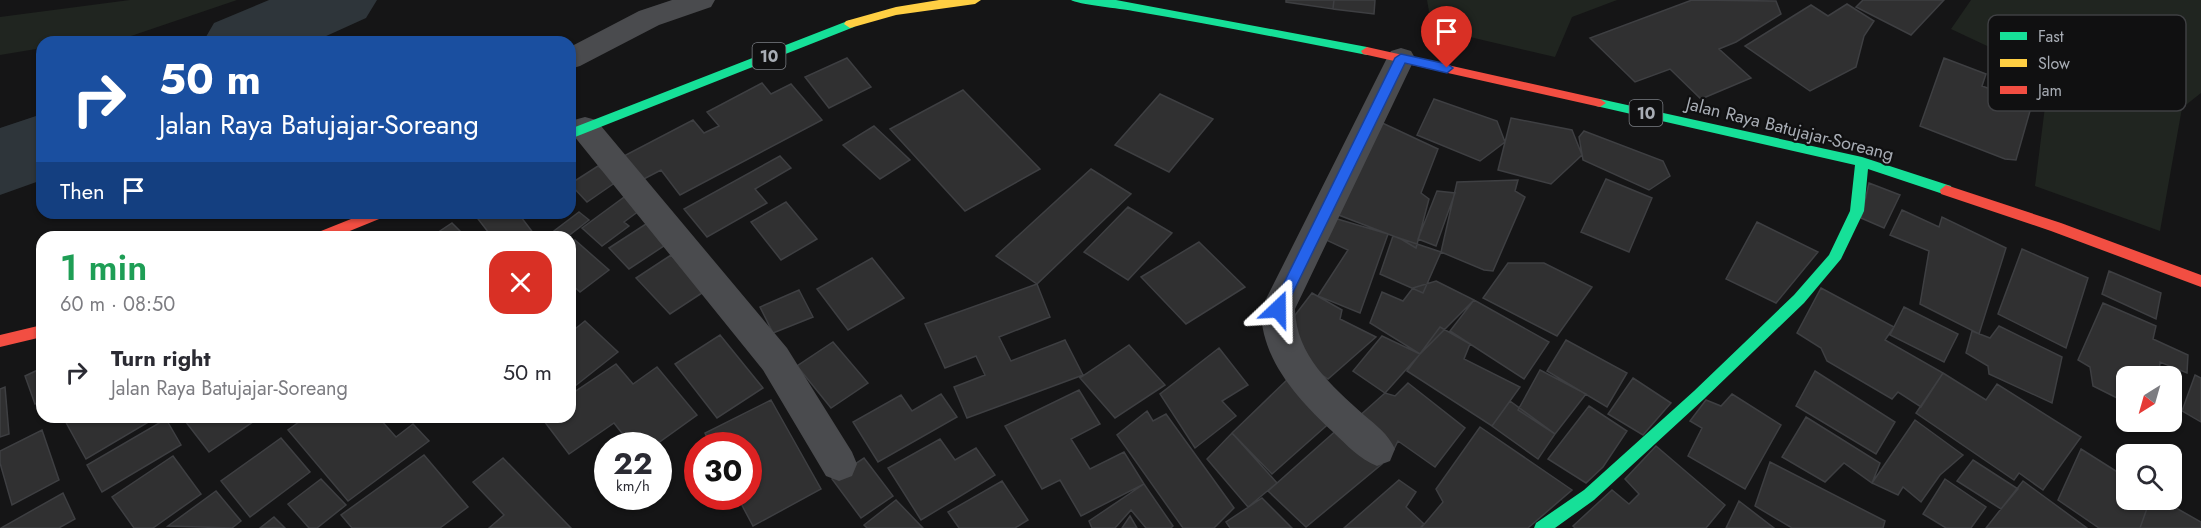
<!DOCTYPE html>
<html lang="en">
<head>
<meta charset="utf-8">
<style>
  body { margin:0; font-family:Jost,sans-serif; background:#f2f2f3; color:#2b2b33; height:100vh; display:flex; flex-direction:column; font-size:22px; white-space:nowrap }
  * { box-sizing:border-box; margin:0 }
  p { font-size:20px; color:#7c7c81 }
  .icon { flex:none; width:33px; height:33px; fill:none; stroke:currentColor; stroke-width:2; stroke-linecap:round; stroke-linejoin:round }
  .map { position:relative; flex:1; overflow:hidden }
  .sheet { position:absolute; left:36px; top:231px; width:540px; height:192px; display:flex; flex-direction:column; background:#fff; border-radius:18px; box-shadow:0 2px 4px #0004 }
  .sheet>* { flex:none }
  .hud { position:absolute; left:36px; top:36px; width:540px; height:183px; border-radius:18px; box-shadow:0 2px 4px #0004; background:#1a4fa0; color:#fff; overflow:hidden }
  .needle { width:39px; rotate:217deg }
  .fabs { position:absolute; left:2116px; top:366px; display:grid; gap:12px }
  .fabs a { display:grid; place-items:center; width:66px; height:66px; border-radius:12px; background:#fff; box-shadow:0 2px 4px #0004; font-size:30px }
  .speed { position:absolute; left:594px; top:432px; display:flex; gap:12px; font-size:30px; font-weight:700; text-align:center }
  .speed>* { display:grid; place-content:center; width:78px; height:78px; border-radius:50%; background:#fff; box-shadow:0 2px 4px #0004; line-height:1 }
  .speed small { font-size:15px; font-weight:400 }
  .speed .limit { border:9px solid #d22; background:#fff; color:#111 }
  .pin { position:absolute; display:grid; place-items:center; width:51px; height:51px; color:#fff; margin:-62px -26px; border-radius:50% 50% 50% 0; rotate:-45deg; box-shadow:0 0 6px #0007 }
  .pin .icon { rotate:45deg }
  .me { position:absolute; width:66px; margin:-33px; rotate:23deg; stroke-linejoin:round; filter:drop-shadow(0 0 4px #0008) }
  .turn { display:flex; align-items:center; gap:21px; height:126px; padding:0 24px; font-size:27px }
  .turn .icon { width:78px; height:78px; stroke-width:2.5 }
  .turn b { display:block; font-size:42px; line-height:51px }
  .then { display:flex; align-items:center; height:57px; padding:0 24px; background:#0003; gap:12px; font-size:22px }
  .round { display:grid; place-items:center; flex:none; width:63px; height:63px; border-radius:18px; background:#f2f2f3 }
  .head { display:flex; align-items:center; justify-content:space-between; height:102px; padding:0 24px }
  h1 { font-size:36px; font-weight:600; line-height:45px; color:#1e9e55 }
  ul { padding:0; list-style:none }
  li { display:flex; align-items:center; gap:18px; height:78px; padding:0 24px }
  li div { flex:1 }
  li b { display:block; font-size:22px }
  li em { font-style:normal }
  .map>svg:first-child { display:block }
  .green { fill:#202520 }
  .lines { fill:none; stroke-linecap:round; stroke-linejoin:round }
  .river { fill:#2e353a; fill-rule:evenodd }
  .building { fill:#303031; stroke:#3e3f42; stroke-width:1.5 }
  .street { fill:#4a4b4e; fill-rule:evenodd }
  .fast { fill:#16e098; fill-rule:evenodd }
  .slow { fill:#ffcf43; fill-rule:evenodd }
  .jam { fill:#f24e42; fill-rule:evenodd }
  .route { fill:#2563eb; stroke:#184099; stroke-width:1.5 }
  .labels { text-anchor:middle; stroke-width:4.5; stroke-linejoin:round; paint-order:stroke }
  .shield { fill:#101011; stroke:#7a7e84; stroke-width:1.5 }
  .shield-label { font-size:16px; font-weight:bold; fill:#a8adb5 }
  .street-label { font-size:18px; fill:#a8adb5; stroke:#101011 }
  .key { fill:#101011; stroke:#3e3f42; stroke-width:1.5 }
  .key-label { font-size:16px; fill:#a8adb5 }
</style>
</head>
<body>
<div class="map">
<svg width="2201" height="528" viewBox="0 0 2201 528">
  <rect width="100%" height="100%" fill="#151516"/>
  <path class="green" d="M 130,0 L 237,0 L 131,36 L 87,42 L 42,42 L 42,48 L 0,55 L 0,17 Z
    M 1427,0 L 1617,0 L 1572,17 L 1555,57 L 1432,28 Z
    M 1971,0 L 2201,0 L 2201,93 L 2182,108 L 2160,231 L 2035,186 L 2049,75 L 1951,29 Z"/>
  <g class="lines">
    <path class="river" d="M 269,0 L 377,0 L 366,18 L 313,42 L 203,42 L 214,23 Z
      M 42,114 L 42,180 L 0,195 L 0,128 Z"/>
  </g>
  <path class="building" d="M 1286,0 L 1334,0 L 1333,9 L 1286,2 Z
    M 1334,0 L 1375,0 L 1374,14 L 1333,9 Z
    M 1692,0 L 1776,1 L 1781,14 L 1736,42 L 1719,49 L 1751,78 L 1701,99 L 1670,69 L 1635,82 L 1590,38 Z
    M 1863,0 L 1944,0 L 1911,35 L 1856,7 Z
    M 1847,4 L 1874,21 L 1864,36 L 1856,67 L 1810,91 L 1745,46 L 1811,5 L 1828,16 Z
    M 847,58 L 871,87 L 829,108 L 805,77 Z
    M 1944,58 L 1986,74 L 1982,86 L 2032,104 L 2016,160 L 2005,159 L 1920,126 Z
    M 762,83 L 771,94 L 791,84 L 822,120 L 680,195 L 661,170 L 640,181 L 622,157 L 693,120 L 704,133 L 719,126 L 707,112 Z
    M 963,90 L 1040,169 L 965,211 L 890,129 Z
    M 1160,94 L 1213,119 L 1169,172 L 1115,145 Z
    M 1434,99 L 1497,121 L 1505,142 L 1480,161 L 1417,135 Z
    M 1511,118 L 1572,130 L 1582,155 L 1551,184 L 1498,170 Z
    M 1378,121 L 1438,149 L 1421,193 L 1429,199 L 1416,248 L 1401,239 L 1336,214 Z
    M 874,126 L 910,160 L 880,179 L 843,145 Z
    M 1584,131 L 1663,161 L 1670,176 L 1649,190 L 1583,160 L 1579,137 Z
    M 780,156 L 791,168 L 755,189 L 767,203 L 707,237 L 684,209 Z
    M 598,166 L 616,182 L 587,202 L 570,184 Z
    M 1091,169 L 1131,194 L 1037,284 L 996,256 Z
    M 1606,179 L 1652,198 L 1629,252 L 1581,232 Z
    M 1518,180 L 1515,191 L 1525,197 L 1493,271 L 1484,270 L 1441,252 L 1457,182 Z
    M 1869,183 L 1900,195 L 1884,228 L 1861,218 Z
    M 1437,191 L 1455,193 L 1436,246 L 1418,239 Z
    M 627,195 L 643,208 L 624,222 L 629,226 L 602,246 L 582,228 Z
    M 786,202 L 817,239 L 781,260 L 751,222 Z
    M 1128,207 L 1172,233 L 1128,280 L 1084,252 Z
    M 1902,210 L 1939,227 L 1942,217 L 2006,248 L 1979,334 L 1920,304 L 1929,251 L 1890,235 Z
    M 579,212 L 589,220 L 567,237 L 546,237 Z
    M 479,213 L 518,213 L 534,234 L 528,237 L 492,237 L 475,215 Z
    M 1334,218 L 1388,234 L 1360,313 L 1318,296 L 1348,250 L 1324,239 Z
    M 649,222 L 670,242 L 629,269 L 609,248 Z
    M 1757,222 L 1818,252 L 1776,303 L 1726,279 Z
    M 452,223 L 466,237 L 431,237 Z
    M 1393,236 L 1441,252 L 1423,293 L 1380,274 Z
    M 575,240 L 609,270 L 580,292 L 570,283 L 570,243 Z
    M 1199,242 L 1245,287 L 1186,324 L 1141,277 Z
    M 2022,249 L 2088,278 L 2066,348 L 1998,314 Z
    M 671,255 L 705,291 L 670,314 L 636,278 Z
    M 872,258 L 904,298 L 848,330 L 817,289 Z
    M 1508,263 L 1544,263 L 1592,287 L 1557,336 L 1483,298 Z
    M 2109,271 L 2161,293 L 2156,319 L 2102,294 Z
    M 1436,281 L 1474,300 L 1420,354 L 1370,323 L 1382,292 L 1403,301 L 1413,288 Z
    M 1037,284 L 1050,317 L 999,337 L 1011,361 L 1065,340 L 1083,375 L 967,418 L 954,387 L 985,375 L 976,356 L 945,368 L 925,324 Z
    M 1821,288 L 1894,327 L 1885,340 L 1943,373 L 1921,407 L 1898,392 L 1892,399 L 1827,361 L 1821,348 L 1797,333 Z
    M 799,290 L 813,317 L 773,333 L 760,307 Z
    M 1312,293 L 1342,310 L 1340,319 L 1376,337 L 1328,379 L 1297,358 L 1289,323 Z
    M 1474,300 L 1549,342 L 1524,379 L 1450,331 Z
    M 2103,303 L 2156,326 L 2153,339 L 2188,355 L 2187,373 L 2160,362 L 2159,376 L 2127,376 L 2127,403 L 2093,386 L 2090,367 L 2078,360 Z
    M 1904,307 L 1958,334 L 1944,362 L 1890,335 Z
    M 585,321 L 618,352 L 570,390 L 570,333 Z
    M 1999,326 L 2062,357 L 2052,403 L 1989,374 L 1988,366 L 1966,353 L 1972,331 L 1990,338 Z
    M 1440,327 L 1470,344 L 1464,359 L 1520,387 L 1492,426 L 1407,371 Z
    M 720,335 L 763,388 L 717,418 L 675,364 Z
    M 1382,336 L 1420,354 L 1385,393 L 1353,371 Z
    M 1566,340 L 1627,373 L 1607,407 L 1547,371 Z
    M 833,342 L 868,383 L 831,408 L 797,366 Z
    M 1129,345 L 1165,385 L 1115,418 L 1080,378 Z
    M 1219,348 L 1248,385 L 1222,401 L 1236,416 L 1195,448 L 1160,394 Z
    M 616,364 L 633,384 L 657,367 L 697,415 L 654,446 L 632,446 L 614,423 L 569,454 L 541,417 L 570,417 L 570,395 Z
    M 42,368 L 42,401 L 35,404 L 25,376 Z
    M 1540,370 L 1586,394 L 1555,434 L 1518,410 Z
    M 1815,371 L 1895,422 L 1876,454 L 1796,406 Z
    M 1943,373 L 1986,400 L 1997,384 L 2081,437 L 2043,490 L 2019,473 L 2014,480 L 1916,413 Z
    M 2195,375 L 2201,378 L 2201,422 L 2182,411 Z
    M 1291,376 L 1334,419 L 1272,474 L 1232,433 Z
    M 1633,378 L 1671,403 L 1643,435 L 1608,414 Z
    M 1408,383 L 1465,428 L 1435,467 L 1398,441 L 1394,449 L 1356,419 L 1385,393 L 1395,396 Z
    M 5,387 L 9,434 L 0,437 L 0,389 Z
    M 1079,390 L 1100,424 L 1071,439 L 1090,469 L 1124,452 L 1144,484 L 1081,516 L 1060,480 L 1042,489 L 1005,426 Z
    M 941,394 L 957,417 L 878,462 L 853,422 L 901,395 L 912,411 Z
    M 1732,394 L 1781,425 L 1745,489 L 1688,456 L 1702,428 L 1690,421 L 1706,400 L 1721,406 Z
    M 771,400 L 821,489 L 753,526 L 737,496 L 748,496 L 748,446 L 711,446 L 705,433 Z
    M 1510,401 L 1555,434 L 1538,459 L 1492,426 Z
    M 1589,406 L 1627,431 L 1603,467 L 1586,483 L 1548,459 Z
    M 1147,411 L 1153,421 L 1166,414 L 1234,508 L 1214,528 L 1183,528 L 1117,435 Z
    M 63,417 L 157,417 L 86,459 Z
    M 182,417 L 260,417 L 209,452 Z
    M 306,417 L 382,417 L 380,419 L 396,437 L 413,424 L 429,441 L 348,501 L 288,430 Z
    M 1806,417 L 1880,463 L 1872,483 L 1844,463 L 1825,482 L 1782,457 Z
    M 166,419 L 181,445 L 102,492 L 87,465 Z
    M 1915,420 L 1963,455 L 1940,475 L 1921,502 L 1903,487 L 1898,495 L 1872,483 Z
    M 1480,427 L 1572,490 L 1528,528 L 1421,528 L 1443,502 L 1436,489 Z
    M 1339,428 L 1382,464 L 1306,527 L 1268,491 Z
    M 42,430 L 59,480 L 12,505 L 0,463 L 0,451 Z
    M 1232,433 L 1277,483 L 1248,507 L 1207,459 Z
    M 281,438 L 310,472 L 250,517 L 221,481 Z
    M 940,439 L 955,460 L 976,448 L 995,475 L 921,520 L 888,468 Z
    M 1656,446 L 1725,505 L 1706,528 L 1575,528 L 1573,526 L 1612,490 L 1629,504 L 1639,494 L 1625,479 Z
    M 2081,449 L 2127,478 L 2127,500 L 2150,500 L 2140,528 L 2099,528 L 2058,500 Z
    M 424,455 L 468,507 L 440,528 L 352,528 L 341,515 Z
    M 173,456 L 201,494 L 153,528 L 134,528 L 112,497 Z
    M 503,458 L 571,528 L 489,528 L 504,515 L 473,482 Z
    M 864,458 L 893,496 L 861,518 L 832,479 Z
    M 1973,460 L 2018,489 L 2001,509 L 1957,481 Z
    M 1770,462 L 1885,521 L 1883,528 L 1792,528 L 1755,506 Z
    M 321,479 L 346,505 L 317,528 L 309,528 L 288,504 Z
    M 1945,479 L 1986,507 L 1971,528 L 1946,528 L 1923,514 Z
    M 1399,480 L 1416,492 L 1406,507 L 1424,524 L 1420,528 L 1344,528 Z
    M 1002,481 L 1028,520 L 1015,528 L 959,528 L 948,512 Z
    M 2023,481 L 2087,528 L 1986,528 Z
    M 1144,484 L 1173,526 L 1171,528 L 1146,528 L 1131,510 L 1115,528 L 1092,528 L 1089,521 Z
    M 216,491 L 241,521 L 232,528 L 168,526 Z
    M 63,493 L 75,519 L 59,528 L 1,528 Z
    M 1262,498 L 1292,528 L 1230,528 L 1226,522 Z
    M 896,500 L 923,528 L 867,528 L 864,525 Z
    M 2150,500 L 2162,500 L 2201,522 L 2201,528 L 2140,528 Z
    M 1739,501 L 1774,528 L 1726,528 Z
    M 1130,516 L 1137,528 L 1122,528 Z
    M 274,517 L 285,528 L 260,528 Z"/>
  <g class="lines">
    <path class="street" d="M 672,0 L 715,0 L 711,7 L 659,25 L 580,66 L 570,69 L 570,47 L 639,11 Z
      M 1401,48 L 1411,51 L 1415,58 L 1295,309 C 1296,356 1332,386 1364,415 C 1377,426 1388,434 1395,449 L 1390,461 L 1377,466 C 1359,459 1347,445 1333,432 C 1298,399 1261,360 1261,309 L 1387,58 L 1391,51 Z
      M 585,117 L 596,120 L 787,348 L 852,452 L 857,464 L 852,476 L 839,481 L 826,476 L 763,370 L 574,136 L 570,128 L 574,120 Z"/>
    <path class="fast" d="M 1071,0 L 1116,0 L 1367,47 L 1373,51 L 1367,55 C 1289,40 1211,24 1133,11 C 1123,9 1076,4 1071,0 Z
      M 850,20 L 856,24 L 854,27 L 570,139 L 570,129 Z
      M 1600,99 L 1862,157 L 1951,186 L 1952,190 L 1946,195 L 1868,169 L 1864,211 L 1841,259 L 1804,303 L 1704,399 L 1594,500 L 1555,528 L 1534,528 L 1536,523 L 1584,490 L 1694,391 L 1794,295 L 1829,255 L 1850,211 L 1855,165 L 1596,106 L 1594,103 Z"/>
    <path class="slow" d="M 939,0 L 981,0 L 975,4 L 896,15 L 850,28 L 844,24 L 846,21 L 896,7 Z"/>
    <path class="jam" d="M 1367,47 L 1600,99 L 1606,103 L 1600,107 L 1363,54 L 1361,51 Z
      M 1946,185 L 2061,223 L 2201,275 L 2201,287 L 2051,231 L 1941,194 L 1940,190 Z
      M 366,213 L 386,213 L 384,217 L 335,237 L 314,237 L 316,233 Z
      M 42,325 L 42,337 L 0,347 L 0,335 Z"/>
  </g>
  <path class="route" d="M 1401,54 L 1447,64 L 1453,68 L 1447,73 L 1405,63 L 1283,313 L 1273,313 L 1271,309 L 1395,58 Z"/>
  <g class="labels">
    <g class="shield">
      <rect x="752.5" y="43" width="33" height="26" rx="4.5"/>
      <rect x="1629.5" y="100" width="33" height="26" rx="4.5"/>
    </g>
    <g class="shield-label">
      <text x="769" y="62">10</text>
      <text x="1646" y="119">10</text>
    </g>
    <g class="street-label">
      <text transform="translate(1790 129) rotate(14)" y="6">Jalan Raya Batujajar-Soreang</text>
    </g>
  </g>
  <rect x="1988" y="15" width="198" height="96" rx="9" class="key"/>
  <rect x="2000" y="32" width="27" height="8" fill="#16e098"/>
  <rect x="2000" y="59" width="27" height="8" fill="#ffcf43"/>
  <rect x="2000" y="86" width="27" height="8" fill="#f24e42"/>
  <g class="key-label">
    <text x="2038" y="42">Fast</text>
    <text x="2038" y="69">Slow</text>
    <text x="2038" y="96">Jam</text>
  </g>
</svg>
<div class="fabs">
<a><svg class="needle" viewBox="-14 -14 28 28"><path d="M0-13l5 13h-10z" fill="#e53935"/><path d="M0 13l5-13h-10z" fill="#7c7c81"/></svg></a>
<a><svg class="icon" aria-label="search" viewBox="0 0 24 24"><circle cx="10" cy="10" r="6"/><path d="M15 15l6 6"/></svg></a>
</div>
<div class="speed"><div>22<small>km/h</small></div><div class="limit">30</div></div>
<div class="pin" style="left:1447px;top:68px;background:#d93025"><svg class="icon" aria-label="arrive" viewBox="0 0 24 24"><path d="M6 21V4h12l-3 4 3 4H6"/></svg></div>
<svg class="me" style="left:1278px;top:309px" viewBox="-20 -20 40 40"><path d="M0-17L14 15 0 8-14 15z" fill="#2563eb" stroke="#fff" stroke-width="4"/></svg>
<div class="hud">
<div class="turn"><svg class="icon" aria-label="right" viewBox="0 0 24 24"><path d="M7 20v-9h11M14 6l5 5-5 5"/></svg><div><b>50 m</b>Jalan Raya Batujajar-Soreang</div></div>
<div class="then">Then<svg class="icon" aria-label="arrive" viewBox="0 0 24 24"><path d="M6 21V4h12l-3 4 3 4H6"/></svg></div>
</div>
<section class="sheet">
<div class="head"><div><h1>1 min</h1><p>60 m · 08:50</p></div><a class="round" style="background:#d93025;color:#fff"><svg class="icon" aria-label="close" viewBox="0 0 24 24"><path d="M6 6l12 12M18 6L6 18"/></svg></a></div>
<ul>
<li><svg class="icon" aria-label="right" viewBox="0 0 24 24"><path d="M7 20v-9h11M14 6l5 5-5 5"/></svg><div><b>Turn right</b><p>Jalan Raya Batujajar-Soreang</p></div><em>50 m</em></li>
</ul>
</section>
</div>
</body>
</html>
